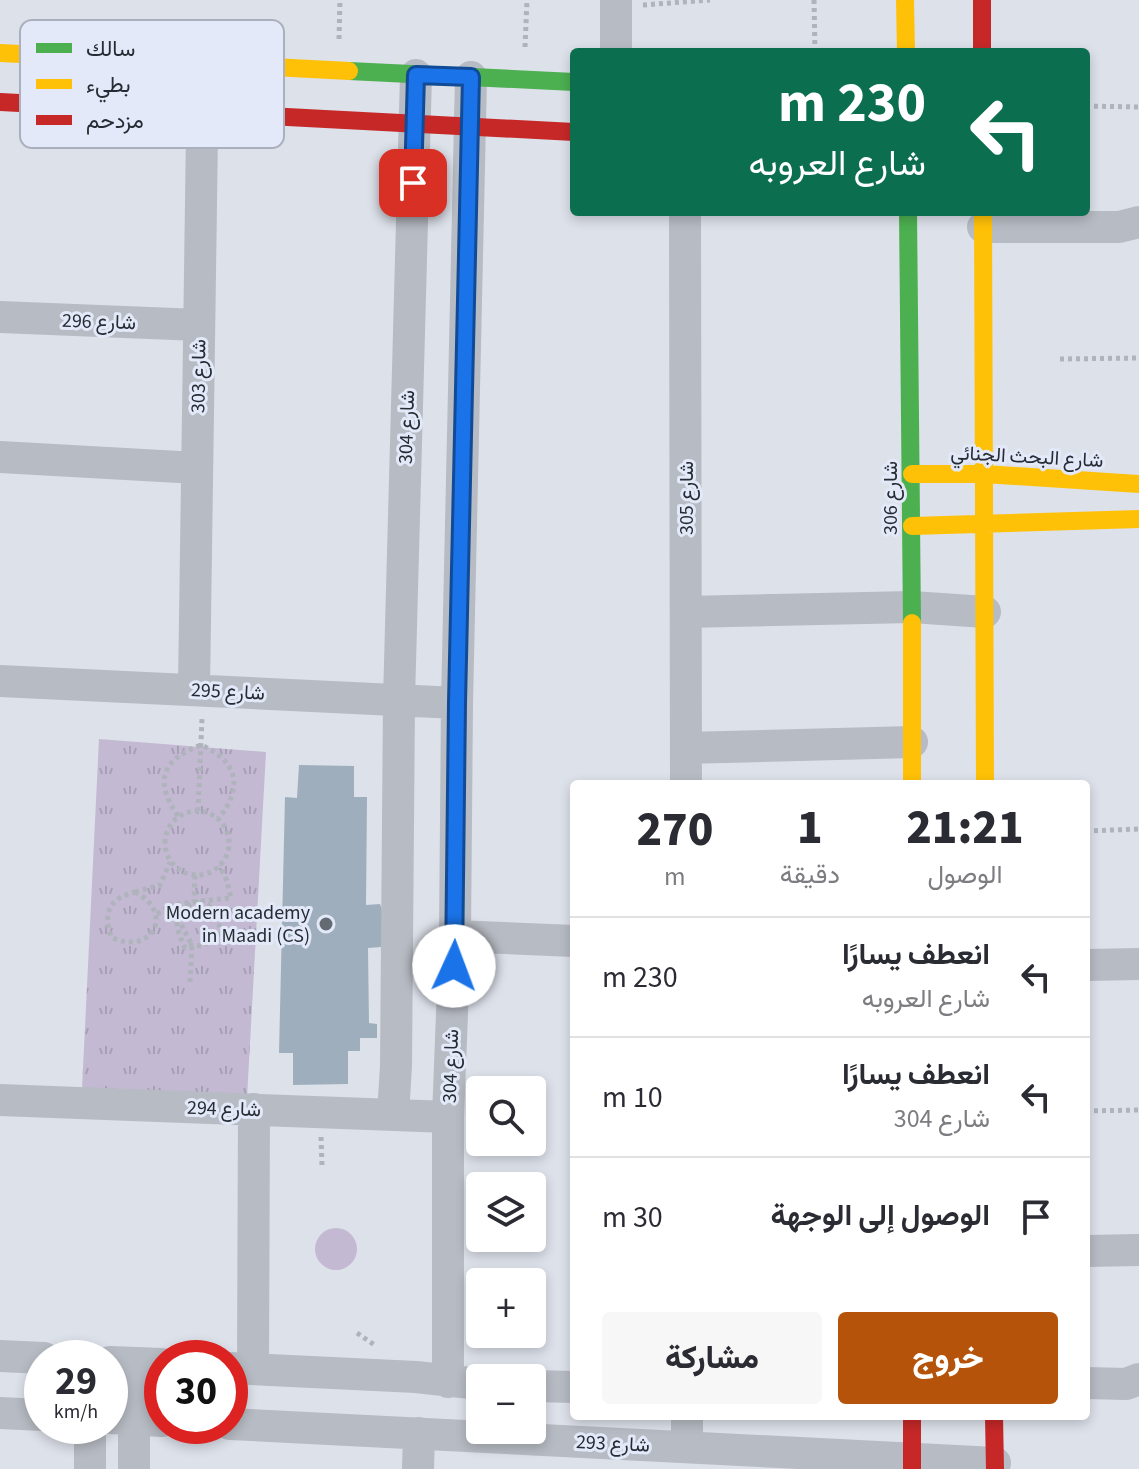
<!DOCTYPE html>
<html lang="ar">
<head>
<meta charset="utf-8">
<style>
  body { margin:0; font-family:"Source Sans 3",Vazirmatn,sans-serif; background:#f7f7f7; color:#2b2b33; direction:rtl; height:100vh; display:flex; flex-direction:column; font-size:30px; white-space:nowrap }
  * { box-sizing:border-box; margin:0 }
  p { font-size:26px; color:#7c7c81 }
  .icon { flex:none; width:44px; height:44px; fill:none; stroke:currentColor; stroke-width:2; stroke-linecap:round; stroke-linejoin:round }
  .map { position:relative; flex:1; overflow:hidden; direction:ltr }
  .sheet { position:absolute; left:570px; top:780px; width:520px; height:640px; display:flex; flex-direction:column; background:#fff; border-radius:8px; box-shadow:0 4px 12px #0003; direction:rtl }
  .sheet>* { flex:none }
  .banner { position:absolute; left:570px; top:48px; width:520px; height:168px; border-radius:8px; box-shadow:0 4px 12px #0003; direction:rtl; background:#0b6e4f; color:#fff; overflow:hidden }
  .controls { position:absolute; left:466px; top:1076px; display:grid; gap:16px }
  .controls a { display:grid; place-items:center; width:80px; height:80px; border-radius:8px; background:#fff; box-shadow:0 4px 12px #0003; font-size:40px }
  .speed { position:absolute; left:24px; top:1340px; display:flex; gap:16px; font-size:40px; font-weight:700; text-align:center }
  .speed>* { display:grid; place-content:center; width:104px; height:104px; border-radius:50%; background:#fff; box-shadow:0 4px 12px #0003; line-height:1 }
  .speed small { font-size:20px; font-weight:400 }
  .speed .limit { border:12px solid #d22; background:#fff; color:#111 }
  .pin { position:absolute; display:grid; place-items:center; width:68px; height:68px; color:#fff; margin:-34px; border-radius:16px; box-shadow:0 4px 12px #0006 }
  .me { position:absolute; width:88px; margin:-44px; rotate:2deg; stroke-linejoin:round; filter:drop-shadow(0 0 6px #0008) }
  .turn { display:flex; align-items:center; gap:28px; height:168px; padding:0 32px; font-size:36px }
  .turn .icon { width:104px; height:104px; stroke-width:2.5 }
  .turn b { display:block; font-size:56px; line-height:68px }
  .eta { display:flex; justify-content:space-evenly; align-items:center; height:136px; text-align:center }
  .eta b { font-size:48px; font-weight:800; line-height:56px }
  .primary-button { display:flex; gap:16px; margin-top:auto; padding:16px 32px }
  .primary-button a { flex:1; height:92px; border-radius:8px; background:#b45309; color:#fff; font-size:32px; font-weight:800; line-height:92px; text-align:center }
  .primary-button a+a { background:#f7f7f7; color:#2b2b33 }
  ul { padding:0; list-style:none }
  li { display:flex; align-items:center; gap:24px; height:120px; padding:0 32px; border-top:2px solid #e1e1e2 }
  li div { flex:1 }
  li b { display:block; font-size:30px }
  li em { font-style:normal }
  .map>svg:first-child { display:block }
  .grass { fill:url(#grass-tufts) }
  .garden { fill:#c3b9d2 }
  .building { fill:#9faebd }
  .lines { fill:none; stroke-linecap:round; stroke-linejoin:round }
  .path { stroke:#afb4bc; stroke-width:5; stroke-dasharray:4 4; stroke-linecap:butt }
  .street { stroke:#b7bbc3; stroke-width:32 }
  .fast { stroke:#4caf50; stroke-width:18 }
  .slow { stroke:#ffc107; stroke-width:18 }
  .jam { stroke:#c62828; stroke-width:18 }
  .route-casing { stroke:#114b97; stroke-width:20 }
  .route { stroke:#1a73e8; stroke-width:14 }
  .poi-dot { fill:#656b73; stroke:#e3e9f8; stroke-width:3 }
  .labels { text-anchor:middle; stroke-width:6; stroke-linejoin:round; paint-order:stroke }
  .street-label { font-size:20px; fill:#252c33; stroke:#e3e9f8 }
  .poi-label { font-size:20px; fill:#252c33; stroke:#e3e9f8; text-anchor:end }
  .key { fill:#e3e9f8; stroke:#aab0bd; stroke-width:2 }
  .key-label { font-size:22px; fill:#252c33 }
</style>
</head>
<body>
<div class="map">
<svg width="1139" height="1469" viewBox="0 0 1139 1469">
  <defs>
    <pattern id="grass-tufts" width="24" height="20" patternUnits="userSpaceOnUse" patternTransform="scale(2)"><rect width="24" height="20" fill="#c3b9d2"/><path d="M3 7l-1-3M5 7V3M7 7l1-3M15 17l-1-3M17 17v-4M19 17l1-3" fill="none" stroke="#a79fb5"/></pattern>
  </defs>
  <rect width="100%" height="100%" fill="#dde1ea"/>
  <path class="grass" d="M 99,739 L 266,752 L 247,1098 L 82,1089 Z"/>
  <path class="garden" d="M315 1249a21 21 0 1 1 42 0a21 21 0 1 1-42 0Z"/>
  <path class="building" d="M 299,765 L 354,766 L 354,797 L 367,797 L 366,905 L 380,904 L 388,926 L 381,947 L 368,948 L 369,1023 L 377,1024 L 377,1038 L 360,1038 L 360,1051 L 348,1051 L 348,1084 L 293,1085 L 293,1053 L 279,1053 L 285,797 L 297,798 Z"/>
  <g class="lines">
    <path class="path" d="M 814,0 L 815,52
      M 643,5 L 710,0
      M 339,39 L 340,0
      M 525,47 L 527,0
      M 1086,106 L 1139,107
      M 1060,359 L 1139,358
      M 198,811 L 202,719
      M165 843a32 32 0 1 1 64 0a32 32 0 1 1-64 0Z
      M 178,816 C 154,781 161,760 201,745 C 238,761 244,788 218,819
      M 1086,831 L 1139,829
      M 135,892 C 176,913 151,957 111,937 C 103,911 109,899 135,892 Z
      M 135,892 L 160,885 L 170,862
      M 200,901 C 218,908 222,917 218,935 L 203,946 L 192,945 L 185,948 C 174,925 171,910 200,901 Z
      M 201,901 L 231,898 L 227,881 L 220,865
      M 157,914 L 171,905 L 172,909
      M 190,982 L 192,945 L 171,905 L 194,902 L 195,875
      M 1086,1111 L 1139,1110
      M 321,1137 L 322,1165
      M 357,1333 L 376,1346"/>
    <path class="street" d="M 616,52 L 616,0
      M 685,212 L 686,784
      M 983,227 L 1119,227 L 1139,222
      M 0,317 L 199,325
      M 0,457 L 197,468
      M 686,612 L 912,607 L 985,612
      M 0,681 L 457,703
      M 194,689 L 203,64
      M 686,748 L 912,742
      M 455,936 L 574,941
      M 1086,965 L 1139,964
      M 0,1100 L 448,1117
      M 393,1115 L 396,1066 L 399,700 L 416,75
      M 1086,1251 L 1139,1250
      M 0,1356 L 44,1358
      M 110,1362 L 162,1364
      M 134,1363 L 134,1469
      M 230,1368 L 416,1377 L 480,1384
      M 253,1369 L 254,1109
      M 448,1382 L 448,1117 L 455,936 L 457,703 L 471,77
      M 1086,1383 L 1126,1384 L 1139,1379
      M 532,1386 L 574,1387
      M 0,1413 L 42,1415
      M 110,1418 L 162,1421
      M 230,1424 L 995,1463
      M 90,1426 L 90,1469
      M 687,1447 L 687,1416
      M 418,1469 L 419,1433"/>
    <path class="fast" d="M 349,71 L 574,82
      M 908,212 L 912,623"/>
    <path class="slow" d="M 905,0 L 906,52
      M 0,53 L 349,71
      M 983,212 L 985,784
      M 912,474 L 984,474 L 1139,484
      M 912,526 L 1139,519
      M 912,623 L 912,784"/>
    <path class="jam" d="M 982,0 L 982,52
      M 0,102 L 574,132
      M 912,1416 L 912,1469
      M 994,1416 L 995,1469"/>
  </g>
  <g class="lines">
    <defs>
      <path id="route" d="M 413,183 L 416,75 L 471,77 L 457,703 L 454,966"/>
    </defs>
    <use href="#route" class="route-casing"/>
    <use href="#route" class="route"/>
  </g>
  <circle class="poi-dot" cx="326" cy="924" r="8"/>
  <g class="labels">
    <g class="street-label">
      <text transform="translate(99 321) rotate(2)" y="7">شارع 296</text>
      <text transform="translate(198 376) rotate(-89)" y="7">شارع 303</text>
      <text transform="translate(406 427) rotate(-88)" y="7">شارع 304</text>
      <text transform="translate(1027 456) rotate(3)" y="7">شارع البحث الجنائي</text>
      <text transform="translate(686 498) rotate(-90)" y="7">شارع 305</text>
      <text transform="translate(890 498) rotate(-90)" y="7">شارع 306</text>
      <text transform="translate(228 691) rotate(3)" y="7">شارع 295</text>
      <text transform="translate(450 1066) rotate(-88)" y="7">شارع 304</text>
      <text transform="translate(224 1108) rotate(2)" y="7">شارع 294</text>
      <text transform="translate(613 1443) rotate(3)" y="7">شارع 293</text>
    </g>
    <g class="poi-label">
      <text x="310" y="919">Modern academy<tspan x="310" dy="23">in Maadi (CS)</tspan></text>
    </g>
  </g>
  <rect x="20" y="20" width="264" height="128" rx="12" class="key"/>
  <rect x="36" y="43" width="36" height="10" fill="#4caf50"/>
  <rect x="36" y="79" width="36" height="10" fill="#ffc107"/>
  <rect x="36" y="115" width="36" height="10" fill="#c62828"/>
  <g class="key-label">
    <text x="86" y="56">سالك</text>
    <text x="86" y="92">بطيء</text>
    <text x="86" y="128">مزدحم</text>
  </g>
</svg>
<div class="controls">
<a><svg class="icon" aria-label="search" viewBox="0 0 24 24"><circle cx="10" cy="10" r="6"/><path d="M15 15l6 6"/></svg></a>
<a><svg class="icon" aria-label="layers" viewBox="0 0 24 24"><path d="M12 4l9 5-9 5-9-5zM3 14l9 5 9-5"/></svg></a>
<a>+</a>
<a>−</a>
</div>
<div class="speed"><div>29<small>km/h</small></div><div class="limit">30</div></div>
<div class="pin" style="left:413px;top:183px;background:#d93025"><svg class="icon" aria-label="arrive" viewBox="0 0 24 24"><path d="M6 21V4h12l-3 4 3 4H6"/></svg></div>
<svg class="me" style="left:454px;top:966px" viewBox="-20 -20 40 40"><circle r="19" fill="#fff"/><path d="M0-13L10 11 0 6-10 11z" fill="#1a73e8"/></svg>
<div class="banner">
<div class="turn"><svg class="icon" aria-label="left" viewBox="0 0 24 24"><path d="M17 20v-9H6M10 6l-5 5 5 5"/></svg><div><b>230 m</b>شارع العروبه</div></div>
</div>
<section class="sheet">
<div class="eta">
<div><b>21:21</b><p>الوصول</p></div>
<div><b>1</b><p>دقيقة</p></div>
<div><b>270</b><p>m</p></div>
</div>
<ul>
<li><svg class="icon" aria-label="left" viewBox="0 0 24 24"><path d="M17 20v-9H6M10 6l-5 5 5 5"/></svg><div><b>انعطف يسارًا</b><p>شارع العروبه</p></div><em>230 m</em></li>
<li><svg class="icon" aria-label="left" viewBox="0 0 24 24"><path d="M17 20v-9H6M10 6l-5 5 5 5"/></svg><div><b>انعطف يسارًا</b><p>شارع 304</p></div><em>10 m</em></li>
<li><svg class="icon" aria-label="arrive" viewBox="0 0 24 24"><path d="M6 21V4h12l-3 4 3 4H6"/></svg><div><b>الوصول إلى الوجهة</b></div><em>30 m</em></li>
</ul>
<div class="primary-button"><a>خروج</a><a>مشاركة</a></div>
</section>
</div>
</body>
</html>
